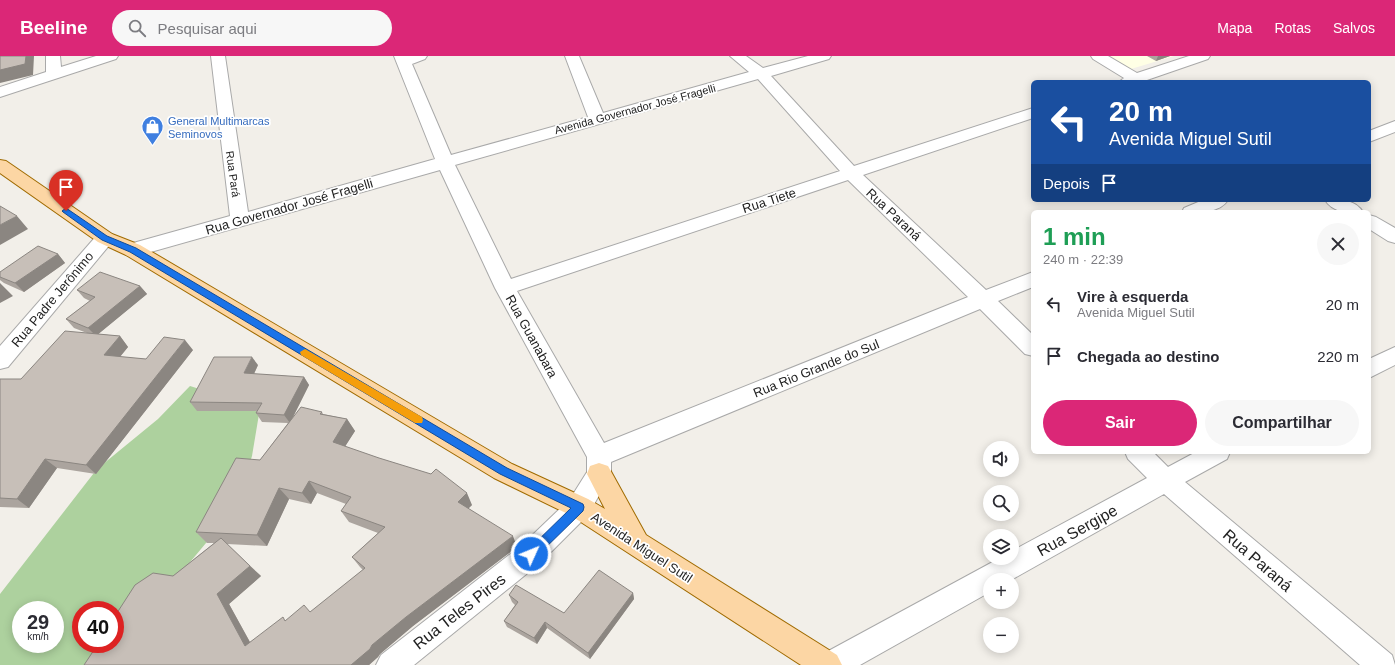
<!DOCTYPE html>
<html lang="pt">
<head>
<meta charset="utf-8">
<style>
  body { margin:0; font-family:Helvetica,sans-serif; background:#f7f7f7; color:#2b2b33; height:100vh; display:flex; flex-direction:column; font-size:15px; white-space:nowrap }
  * { box-sizing:border-box; margin:0 }
  p { font-size:13px; color:#7c7c81 }
  .icon { flex:none; width:22px; height:22px; fill:none; stroke:currentColor; stroke-width:2; stroke-linecap:round; stroke-linejoin:round }
  .map { position:relative; flex:1; overflow:hidden }
  .panel { position:absolute; left:1031px; top:154px; width:340px; height:244px; display:flex; flex-direction:column; background:#fff; border-radius:6px; box-shadow:0 2px 10px #0003 }
  .panel>* { flex:none }
  .guide { position:absolute; left:1031px; top:24px; width:340px; height:122px; border-radius:6px; box-shadow:0 2px 10px #0003; background:#1a4fa0; color:#fff; overflow:hidden }
  .tools { position:absolute; left:983px; top:385px; display:grid; gap:8px }
  .tools a { display:grid; place-items:center; width:36px; height:36px; border-radius:50%; background:#fff; box-shadow:0 2px 10px #0003; font-size:20px }
  .speed { position:absolute; left:12px; top:545px; display:flex; gap:8px; font-size:20px; font-weight:700; text-align:center }
  .speed>* { display:grid; place-content:center; width:52px; height:52px; border-radius:50%; background:#fff; box-shadow:0 2px 10px #0003; line-height:1 }
  .speed small { font-size:10px; font-weight:400 }
  .speed .limit { border:6px solid #d22; background:#fff; color:#111 }
  .pin { position:absolute; display:grid; place-items:center; width:34px; height:34px; color:#fff; margin:-41px -17px; border-radius:50% 50% 50% 0; rotate:-45deg; box-shadow:0 0 4px #0007 }
  .pin .icon { rotate:45deg }
  .me { position:absolute; width:44px; margin:-22px; rotate:46deg; stroke-linejoin:round; filter:drop-shadow(0 0 3px #0008) }
  .turn { display:flex; align-items:center; gap:14px; height:84px; padding:0 12px; font-size:18px }
  .turn .icon { width:52px; height:52px; stroke-width:2.5 }
  .turn b { display:block; font-size:28px; line-height:34px }
  .then { display:flex; align-items:center; height:38px; padding:0 12px; background:#0003; gap:8px; font-size:15px }
  .round { display:grid; place-items:center; flex:none; width:42px; height:42px; border-radius:21px; background:#f7f7f7 }
  .overview { display:flex; align-items:center; justify-content:space-between; height:68px; padding:0 12px }
  h1 { font-size:24px; font-weight:600; line-height:30px; color:#1e9e55 }
  .cta { display:flex; gap:8px; margin-top:auto; padding:8px 12px }
  .cta a { flex:1; height:46px; border-radius:24px; background:#db2777; color:#fff; font-size:16px; font-weight:600; line-height:46px; text-align:center }
  .cta a+a { background:#f7f7f7; color:#2b2b33 }
  ul { padding:0; list-style:none }
  li { display:flex; align-items:center; gap:12px; height:52px; padding:0 12px }
  li div { flex:1 }
  li b { display:block; font-size:15px }
  li em { font-style:normal }
  header { display:flex; align-items:center; gap:24px; box-sizing:border-box; height:56px; padding:0 20px; background:#db2777; color:#fff }
  header strong { font-size:19px }
  nav { display:flex; gap:22px; margin-inline-start:auto; font-size:14px }
  .search { width:280px; height:36px; background:#f7f7f7; display:flex; align-items:center; gap:10px; box-sizing:border-box; padding:0 14px; border-radius:22px; color:#7c7c81; font-size:15px }
  .map>svg:first-child { display:block }
  .education { fill:#ffffe5 }
  .forest { fill:#add19e; fill-rule:evenodd }
  .lines { fill:none; stroke-linecap:round; stroke-linejoin:round }
  .minor-casing { stroke:#a9a9a9; stroke-width:2 }
  .major-casing { stroke:#a06b00; stroke-width:2 }
  .minor { fill:#fff; fill-rule:evenodd }
  .major { fill:#fcd6a4; fill-rule:evenodd }
  .wall { fill:#aba49e; fill-rule:evenodd }
  .shaded-wall { fill:#8b8681 }
  .building { fill:#c7bfb8; stroke:#8b8681 }
  .route { fill:#1a73e8; stroke:#114b97 }
  .slow { fill:#f59e0b }
  .labels { text-anchor:middle; stroke-width:3.5; stroke-linejoin:round; paint-order:stroke }
  .far-street-label { font-size:11px; fill:#222; stroke:#fff }
  .far-shop-label { font-size:11px; fill:#366cbe; stroke:#fff; text-anchor:start }
  .street-label { font-size:13px; fill:#222; stroke:#fff }
  .near-street-label { font-size:16px; fill:#222; stroke:#fff }
</style>
</head>
<body>
<header>
<strong>Beeline</strong>
<div class="search"><svg class="icon" aria-label="search" viewBox="0 0 24 24"><circle cx="10" cy="10" r="6"/><path d="M15 15l6 6"/></svg>Pesquisar aqui</div>
<nav><a>Mapa</a><a>Rotas</a><a>Salvos</a></nav>
</header>
<div class="map">
<svg width="1395" height="609" viewBox="0 0 1395 609">
  <rect width="100%" height="100%" fill="#f2efe9"/>
  <path class="education" d="M 1109,0 L 1174,0 L 1131,13 Z"/>
  <path class="forest" d="M 190,330 L 260,352 L 252,400 L 236,451 L 181,517 L 133,609 L 0,609 L 0,538 L 97,413 L 158,363 ZM 21,554 L 55,554 L 55,588 L 21,588 ZM 81,554 L 115,554 L 115,588 L 81,588 Z"/>
  <g class="lines">
    <defs>
      <path id="minor" d="M 46,0 L 60,0 L 61,11 L 96,0 L 118,0 L 116,3 L 0,41 L 0,31 L 46,16 Z
        M 211,0 L 225,0 L 248,156 L 435,103 L 394,0 L 427,0 L 425,3 L 412,8 L 451,99 L 588,61 L 565,0 L 579,0 L 603,57 L 749,16 L 730,0 L 746,0 L 763,12 L 808,0 L 831,0 L 829,3 L 771,20 L 854,110 L 1033,52 L 1033,62 L 863,119 L 986,234 L 1033,216 L 1033,231 L 998,245 L 1033,279 L 1033,300 L 1025,298 L 980,253 L 611,406 L 611,418 L 588,459 L 540,507 L 414,609 L 376,609 L 381,599 L 522,489 L 570,443 L 587,416 L 587,401 L 495,232 L 440,114 L 133,201 L 126,199 L 123,194 L 126,189 L 230,160 ZM 758,23 L 840,115 L 511,223 L 455,109 ZM 848,124 L 968,241 L 604,387 L 517,235 Z
        M 1091,0 L 1108,0 L 1137,17 L 1189,0 L 1210,0 L 1208,3 L 1147,24 L 1149,26 L 1119,26 L 1124,22 L 1093,3 Z
        M 1395,65 L 1395,76 L 1369,86 L 1369,75 Z
        M 1203,144 L 1228,144 C 1219,158 1197,156 1182,156 L 1184,152 Z
        M 1325,144 C 1339,144 1354,142 1363,156 C 1349,156 1334,158 1325,144 Z
        M 1369,159 L 1376,161 L 1395,172 L 1395,187 L 1388,185 L 1369,173 Z
        M 105,176 L 112,178 L 115,182 L 112,186 L 8,311 L 0,313 L 0,290 L 98,178 Z
        M 1395,291 L 1395,309 L 1369,322 L 1369,303 Z
        M 1125,396 L 1153,396 L 1168,411 L 1196,396 L 1230,396 L 1227,403 L 1185,426 L 1392,599 L 1395,609 L 1360,609 L 1164,438 L 1011,524 L 990,524 L 990,536 L 860,609 L 816,609 L 821,599 L 1000,502 L 1012,502 L 1012,495 L 1147,422 L 1128,403 Z"/>
      <path id="major" d="M 0,104 L 6,105 L 112,178 L 140,189 L 512,408 L 588,443 L 605,453 L 587,418 L 590,410 L 599,407 L 608,410 L 646,479 L 837,599 L 842,609 L 801,609 L 570,459 L 494,422 L 126,199 L 98,186 L 0,117 Z"/>
    </defs>
    <use href="#minor" class="minor-casing"/>
    <use href="#major" class="major-casing"/>
    <use href="#minor" class="minor"/>
    <use href="#major" class="major"/>
  </g>
  <path class="wall" d="M 1147,0 L 1170,0 L 1156,5 Z
    M 58,198 L 65,207 L 24,236 L 4,227 L 0,224 L 0,216 Z
    M 140,230 L 147,238 L 98,278 L 120,280 L 128,291 L 120,301 L 146,303 L 193,294 L 96,418 L 57,412 L 29,452 L 0,451 L 0,323 L 21,323 L 87,277 L 74,272 L 66,263 L 90,245 L 84,242 L 77,234 Z
    M 258,309 L 254,318 L 304,321 L 309,329 L 293,361 L 322,356 L 323,358 L 347,363 L 355,375 L 345,390 L 472,449 L 468,452 L 517,491 L 413,570 L 380,598 L 378,601 L 369,609 L 84,609 L 173,520 L 214,487 L 207,487 L 196,476 L 260,404 L 288,367 L 262,366 L 256,357 L 257,355 L 197,355 L 190,346 ZM 317,437 L 346,448 L 341,455 L 349,466 L 378,477 L 352,501 L 360,511 L 363,514 L 311,556 L 286,564 L 250,586 L 229,548 L 261,520 L 227,488 L 267,490 L 289,443 L 311,448 Z
    M 633,537 L 634,543 L 590,603 L 547,572 L 537,588 L 507,571 L 504,565 L 515,549 L 512,546 L 509,539 L 564,557 Z"/>
  <path class="shaded-wall" d="M 26,0 L 34,0 L 33,19 L 0,27 L 0,14 Z
    M 1158,0 L 1170,0 L 1156,5 Z
    M 17,160 L 28,173 L 0,189 L 0,169 Z
    M 58,198 L 65,207 L 24,236 L 15,227 Z
    M 0,227 L 13,240 L 0,247 Z
    M 140,230 L 147,238 L 96,280 L 88,272 Z
    M 120,280 L 128,291 L 113,309 L 104,299 Z
    M 185,284 L 193,294 L 96,418 L 86,409 Z
    M 252,301 L 258,309 L 250,326 L 244,317 Z
    M 304,321 L 309,329 L 290,367 L 284,359 Z
    M 347,363 L 355,375 L 341,397 L 333,386 Z
    M 45,403 L 57,412 L 29,452 L 17,443 Z
    M 309,425 L 317,437 L 311,448 L 302,437 Z
    M 279,432 L 289,443 L 267,490 L 257,479 Z
    M 467,437 L 472,449 L 464,457 L 458,446 Z
    M 513,480 L 517,491 L 413,570 L 380,598 L 378,601 L 369,609 L 351,609 L 372,589 L 406,561 Z
    M 250,510 L 261,520 L 229,548 L 257,599 L 245,590 L 217,538 Z
    M 633,537 L 634,543 L 590,603 L 588,597 Z
    M 545,566 L 547,572 L 537,588 L 534,582 Z"/>
  <path class="building" d="M 0,0 L 26,0 L 25,8 L 0,14 Z
    M 0,150 L 17,160 L 0,169 Z
    M 38,190 L 58,198 L 15,227 L 0,221 L 0,216 Z
    M 100,216 L 140,230 L 88,272 L 66,263 L 95,241 L 77,234 Z
    M 65,275 L 120,280 L 104,299 L 146,303 L 164,281 L 185,284 L 86,409 L 45,403 L 17,443 L 0,442 L 0,323 L 21,323 Z
    M 214,301 L 252,301 L 244,317 L 304,321 L 284,359 L 256,357 L 262,347 L 190,346 Z
    M 301,351 L 322,356 L 320,358 L 347,363 L 333,386 L 379,402 L 431,418 L 436,413 L 467,437 L 458,446 L 513,480 L 406,561 L 372,589 L 370,593 L 351,609 L 84,609 L 98,588 L 115,588 L 115,560 L 135,529 L 153,517 L 173,520 L 221,482 L 250,510 L 217,538 L 245,590 L 283,561 L 285,565 L 304,549 L 310,556 L 365,512 L 352,501 L 385,471 L 341,455 L 351,441 L 309,425 L 302,437 L 279,432 L 257,479 L 196,476 L 236,402 L 260,404 Z
    M 599,514 L 633,537 L 588,597 L 545,566 L 534,582 L 504,565 L 518,546 L 509,539 L 516,529 L 564,557 Z"/>
  <path class="route" d="M 66,152 L 107,180 L 136,192 L 507,412 L 583,448 L 584,451 L 583,455 L 535,502 L 531,503 L 527,502 L 525,498 L 527,495 L 571,452 L 500,418 L 130,196 L 102,184 L 63,156 L 62,155 Z"/>
  <path class="slow" d="M 305,293 L 422,361 L 423,364 L 422,367 L 415,367 L 301,299 L 300,296 Z"/>
  <defs>
    <symbol id="shop-pin" viewBox="-11 -11 22 30"><path d="M0 17L-7.5 6A9.5 9.5 0 1 1 7.5 6Z" fill="#3f7fe0" stroke="#fff"/><path d="M-5-2.5h2.3a2.7 3.5 0 0 1 5.4 0H5L5.5 6h-11ZM-1.5-2.5h3a1.5 2.3 0 0 0-3 0Z" fill="#fff"/></symbol>
  </defs>
  <g fill-rule="evenodd">
    <use href="#shop-pin" x="140" y="58" width="25" height="34"/>
  </g>
  <g class="labels">
    <g class="far-street-label">
      <text transform="translate(635 53) rotate(-15)" y="4">Avenida Governador José Fragelli</text>
      <text transform="translate(233 118) rotate(82)" y="4">Rua Pará</text>
    </g>
    <g class="far-shop-label">
      <text x="168" y="69">General Multimarcas<tspan x="168" dy="13">Seminovos</tspan></text>
    </g>
    <g class="street-label">
      <text transform="translate(769 144) rotate(-18)" y="5">Rua Tiete</text>
      <text transform="translate(289 150) rotate(-16)" y="5">Rua Governador José Fragelli</text>
      <text transform="translate(894 158) rotate(43)" y="5">Rua Paraná</text>
      <text transform="translate(52 243) rotate(-50)" y="5">Rua Padre Jerônimo</text>
      <text transform="translate(532 280) rotate(61)" y="5">Rua Guanabara</text>
      <text transform="translate(816 312) rotate(-22)" y="5">Rua Rio Grande do Sul</text>
      <text transform="translate(642 491) rotate(33)" y="5">Avenida Miguel Sutil</text>
    </g>
    <g class="near-street-label">
      <text transform="translate(1077 474) rotate(-29)" y="6">Rua Sergipe</text>
      <text transform="translate(1258 504) rotate(41)" y="6">Rua Paraná</text>
      <text transform="translate(459 555) rotate(-38)" y="6">Rua Teles Pires</text>
    </g>
  </g>
</svg>
<div class="tools">
<a><svg class="icon" aria-label="sound" viewBox="0 0 24 24"><path d="M4 9h4l5-4v14l-5-4H4zM17 9q2 3 0 6"/></svg></a>
<a><svg class="icon" aria-label="search" viewBox="0 0 24 24"><circle cx="10" cy="10" r="6"/><path d="M15 15l6 6"/></svg></a>
<a><svg class="icon" aria-label="layers" viewBox="0 0 24 24"><path d="M12 4l9 5-9 5-9-5zM3 14l9 5 9-5"/></svg></a>
<a>+</a>
<a>−</a>
</div>
<div class="speed"><div>29<small>km/h</small></div><div class="limit">40</div></div>
<div class="pin" style="left:66px;top:155px;background:#d93025"><svg class="icon" aria-label="arrive" viewBox="0 0 24 24"><path d="M6 21V4h12l-3 4 3 4H6"/></svg></div>
<svg class="me" style="left:531px;top:498px" viewBox="-20 -20 40 40"><circle r="17" fill="#1a73e8" stroke="#fff" stroke-width="3"/><path d="M0-11L8 9 0 5-8 9z" fill="#fff"/></svg>
<div class="guide">
<div class="turn"><svg class="icon" aria-label="left" viewBox="0 0 24 24"><path d="M17 20v-9H6M10 6l-5 5 5 5"/></svg><div><b>20 m</b>Avenida Miguel Sutil</div></div>
<div class="then">Depois<svg class="icon" aria-label="arrive" viewBox="0 0 24 24"><path d="M6 21V4h12l-3 4 3 4H6"/></svg></div>
</div>
<section class="panel">
<div class="overview"><div><h1>1 min</h1><p>240 m · 22:39</p></div><a class="round"><svg class="icon" aria-label="close" viewBox="0 0 24 24"><path d="M6 6l12 12M18 6L6 18"/></svg></a></div>
<ul>
<li><svg class="icon" aria-label="left" viewBox="0 0 24 24"><path d="M17 20v-9H6M10 6l-5 5 5 5"/></svg><div><b>Vire à esquerda</b><p>Avenida Miguel Sutil</p></div><em>20 m</em></li>
<li><svg class="icon" aria-label="arrive" viewBox="0 0 24 24"><path d="M6 21V4h12l-3 4 3 4H6"/></svg><div><b>Chegada ao destino</b></div><em>220 m</em></li>
</ul>
<div class="cta"><a>Sair</a><a>Compartilhar</a></div>
</section>
</div>
</body>
</html>
